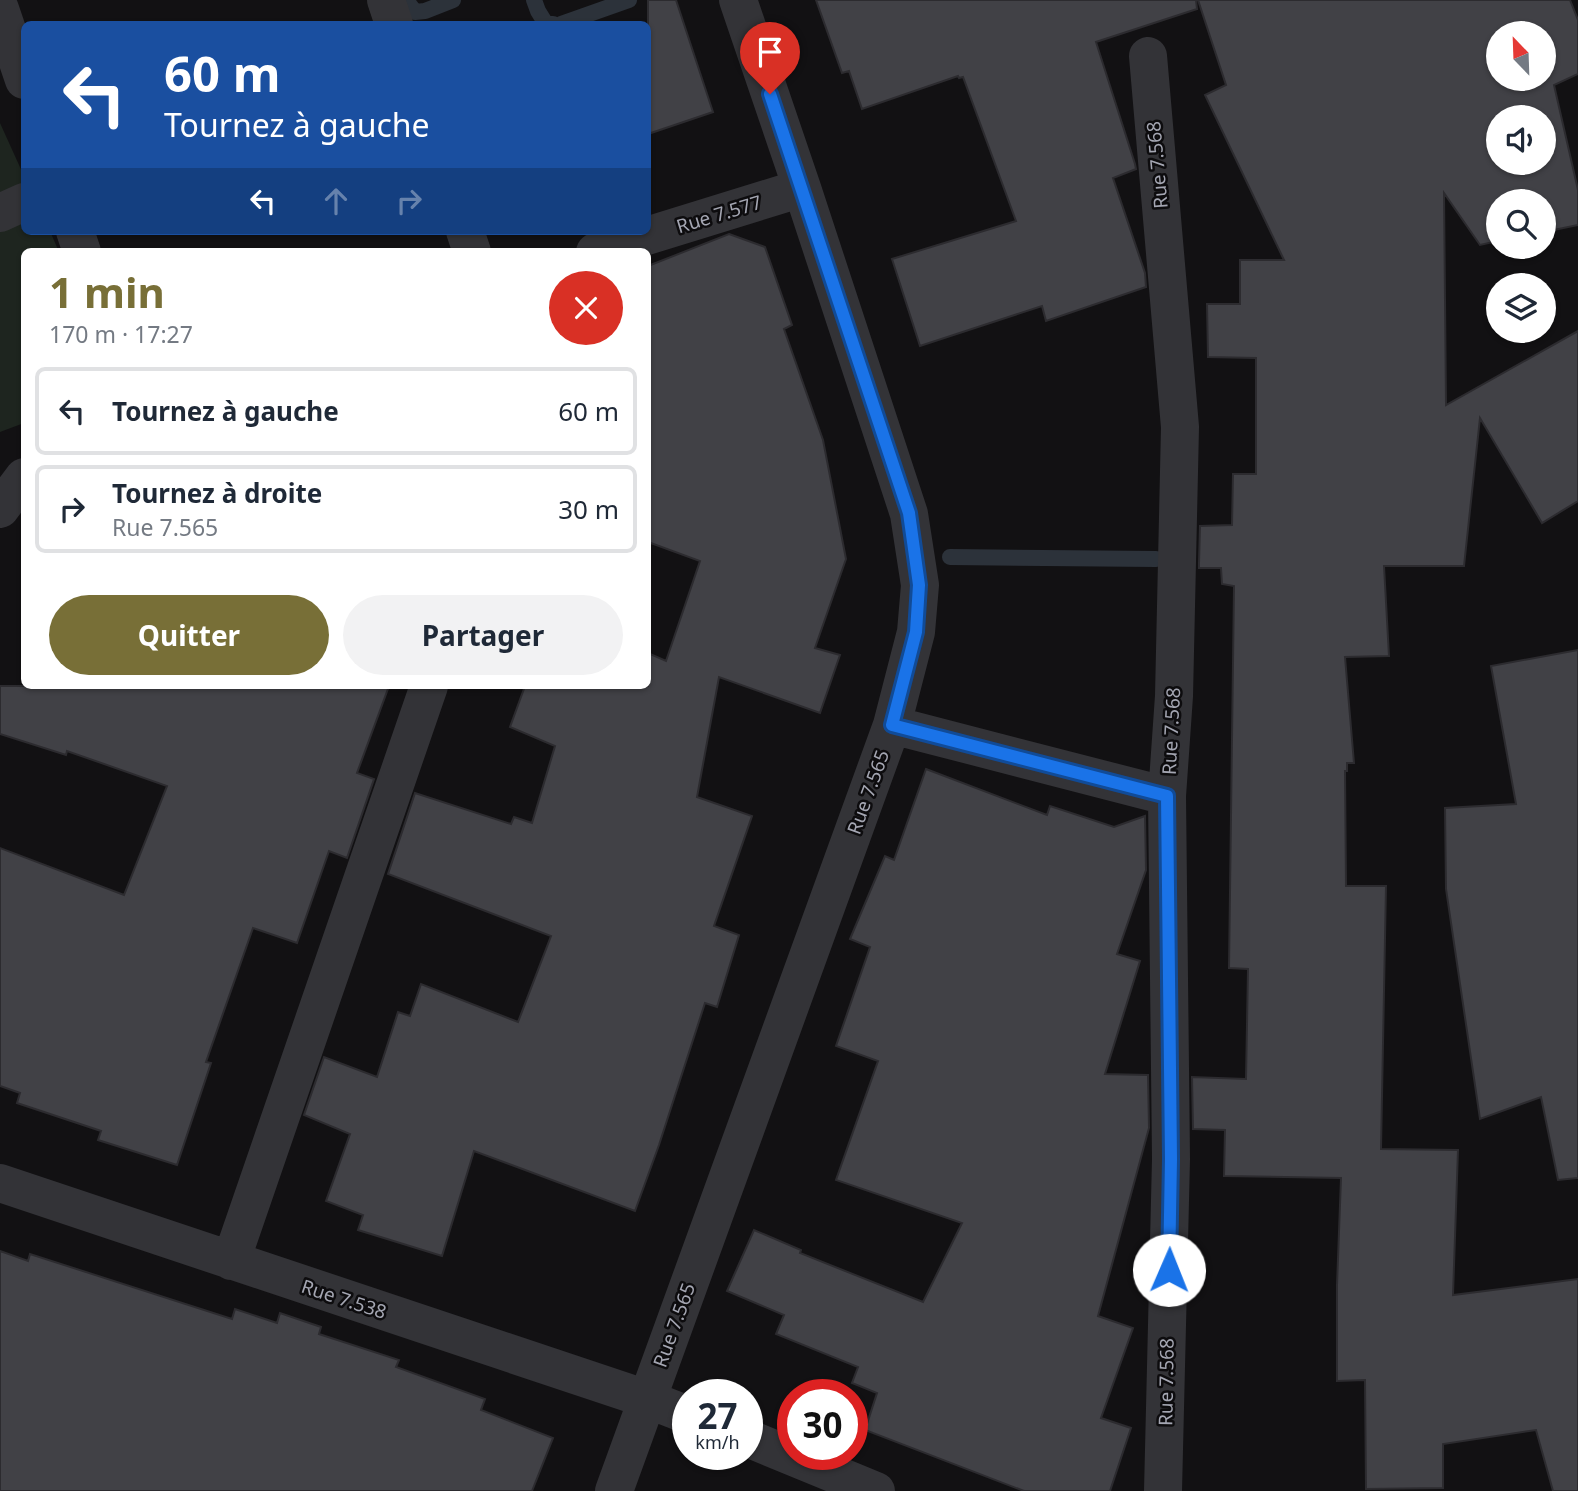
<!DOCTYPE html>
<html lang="fr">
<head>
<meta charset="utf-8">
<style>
  body { margin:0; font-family:"Noto Sans",sans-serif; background:#f2f2f3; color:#1f2937; height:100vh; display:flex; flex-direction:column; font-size:26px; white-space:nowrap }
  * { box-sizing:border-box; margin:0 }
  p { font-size:23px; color:#747a83 }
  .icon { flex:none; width:38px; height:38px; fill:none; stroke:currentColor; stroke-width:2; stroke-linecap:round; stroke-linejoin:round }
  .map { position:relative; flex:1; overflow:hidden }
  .details { position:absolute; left:21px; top:248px; width:630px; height:441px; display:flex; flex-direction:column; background:#fff; border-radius:10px; box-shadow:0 2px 5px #0004 }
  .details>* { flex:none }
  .banner { position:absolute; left:21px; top:21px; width:630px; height:214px; border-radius:10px; box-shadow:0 2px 5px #0004; background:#1a4fa0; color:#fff; overflow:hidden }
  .needle { width:46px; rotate:337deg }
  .tools { position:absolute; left:1486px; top:21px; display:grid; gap:14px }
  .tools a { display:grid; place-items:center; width:70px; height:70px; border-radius:50%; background:#fff; box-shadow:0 2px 5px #0004; font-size:35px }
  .speed { position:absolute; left:672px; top:1379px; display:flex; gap:14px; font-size:35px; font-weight:700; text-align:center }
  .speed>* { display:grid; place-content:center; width:91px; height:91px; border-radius:50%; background:#fff; box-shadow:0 2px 5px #0004; line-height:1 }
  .speed small { font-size:18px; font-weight:400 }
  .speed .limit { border:10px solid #d22; background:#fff; color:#111 }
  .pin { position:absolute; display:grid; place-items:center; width:60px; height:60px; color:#fff; margin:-72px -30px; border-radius:50% 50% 50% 0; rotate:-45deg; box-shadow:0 0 7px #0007 }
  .pin .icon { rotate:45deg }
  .me { position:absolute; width:77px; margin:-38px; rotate:1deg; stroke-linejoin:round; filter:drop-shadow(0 0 5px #0008) }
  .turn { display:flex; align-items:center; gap:24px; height:147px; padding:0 28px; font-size:32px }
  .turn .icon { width:91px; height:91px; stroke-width:2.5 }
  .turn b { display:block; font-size:49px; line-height:60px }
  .lanes { display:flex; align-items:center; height:66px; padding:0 28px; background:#0003; justify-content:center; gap:35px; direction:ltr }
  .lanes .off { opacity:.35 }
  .round { display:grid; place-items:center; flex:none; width:74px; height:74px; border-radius:37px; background:#f2f2f3 }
  .head { display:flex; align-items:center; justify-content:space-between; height:119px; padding:0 28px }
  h1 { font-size:42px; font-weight:700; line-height:52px; color:#786f37 }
  .button { display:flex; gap:14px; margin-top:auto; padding:14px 28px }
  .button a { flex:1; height:80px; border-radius:42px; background:#786f37; color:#fff; font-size:28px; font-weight:700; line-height:80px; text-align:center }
  .button a+a { background:#f2f2f3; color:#1f2937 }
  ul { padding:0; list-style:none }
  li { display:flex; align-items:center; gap:21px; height:88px; margin:0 14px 10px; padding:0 14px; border:4px solid #e0e1e3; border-radius:10px }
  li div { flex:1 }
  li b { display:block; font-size:26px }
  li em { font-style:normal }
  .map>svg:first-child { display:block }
  .green { fill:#1e251f }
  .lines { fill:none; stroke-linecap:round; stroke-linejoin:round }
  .stream { stroke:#2c323a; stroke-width:16 }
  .building { fill:#414146; stroke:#2c2b2f; stroke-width:2; fill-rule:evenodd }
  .minor { stroke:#333337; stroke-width:38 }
  .route-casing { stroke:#114b97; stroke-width:18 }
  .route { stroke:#1a73e8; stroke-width:12 }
  .labels { text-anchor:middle; stroke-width:5; stroke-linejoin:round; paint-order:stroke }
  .street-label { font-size:19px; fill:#a4a6b2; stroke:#0d0c0e }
</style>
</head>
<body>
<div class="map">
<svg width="1578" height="1491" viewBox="0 0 1578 1491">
  <rect width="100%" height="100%" fill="#121113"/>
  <path class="green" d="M 0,123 L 24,176 L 24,231 L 50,231 L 59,252 L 24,252 L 24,423 L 0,432 Z"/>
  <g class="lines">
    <path class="stream" d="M 406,0 L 415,12 L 425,11 L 453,0
      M 534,0 L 538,11 L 546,24 L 553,24
      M 561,24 L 629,0
      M 950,557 L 1156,559"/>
  </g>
  <path class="building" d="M 648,0 L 676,0 L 713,112 L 648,134 Z
    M 816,0 L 1196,0 L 1197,9 L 1096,42 L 1135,164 L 1136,169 L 1113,178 L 1145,273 L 1146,287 L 1046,321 L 1042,306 L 920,346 L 892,259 L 1016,221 L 963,77 L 959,78 L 958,76 L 862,109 L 849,71 L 842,73 Z
    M 1198,0 L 1570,0 L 1578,20 L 1578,74 L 1554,85 L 1578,190 L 1578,225 L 1544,232 L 1544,201 L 1498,201 L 1498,241 L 1480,245 L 1444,193 L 1446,405 L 1578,331 L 1578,501 L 1542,523 L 1480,418 L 1464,566 L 1384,566 L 1389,656 L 1345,657 L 1354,763 L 1347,763 L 1347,771 L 1345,771 L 1346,886 L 1386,886 L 1381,1149 L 1458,1150 L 1453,1295 L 1578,1279 L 1578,1491 L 1553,1491 L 1536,1430 L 1443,1444 L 1443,1488 L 1366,1489 L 1365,1380 L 1337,1381 L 1337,1285 L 1341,1178 L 1224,1176 L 1225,1130 L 1193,1129 L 1192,1077 L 1246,1079 L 1248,969 L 1229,968 L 1234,586 L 1222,584 L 1221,568 L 1199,568 L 1199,563 L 1200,526 L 1232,525 L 1233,474 L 1256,474 L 1256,358 L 1208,357 L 1207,304 L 1240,304 L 1240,260 L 1284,260 L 1205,95 L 1226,85 ZM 1498,33 L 1544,33 L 1544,79 L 1498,79 ZM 1498,117 L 1544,117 L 1544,163 L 1498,163 Z
    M 729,234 L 765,247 L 792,325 L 784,329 L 823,440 L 846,559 L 815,648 L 840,655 L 820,713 L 719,677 L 697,797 L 752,816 L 714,926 L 739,935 L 717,1007 L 705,1003 L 659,1145 L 635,1211 L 474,1151 L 442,1256 L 358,1230 L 363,1215 L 326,1201 L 350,1134 L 304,1115 L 324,1057 L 377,1077 L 398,1012 L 410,1016 L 421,984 L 518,1022 L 551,936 L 388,874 L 415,793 L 511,824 L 514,817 L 532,823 L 555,746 L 510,727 L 525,686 L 648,686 L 648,653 L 666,661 L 700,561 L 648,542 L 648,266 Z
    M 1578,650 L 1578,1178 L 1558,1180 L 1541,1097 L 1480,1119 L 1446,889 L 1445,808 L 1516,804 L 1491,666 Z
    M 0,686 L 389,686 L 357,773 L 374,779 L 347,858 L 329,851 L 297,943 L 253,928 L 206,1062 L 211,1063 L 177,1165 L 98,1140 L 101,1131 L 17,1103 L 20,1093 L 0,1086 L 0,848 L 124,895 L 167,786 L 67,751 L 66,755 L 0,734 Z
    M 926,769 L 1047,815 L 1050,806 L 1114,827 L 1145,816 L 1146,870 L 1117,954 L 1140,961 L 1105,1074 L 1148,1075 L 1149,1128 L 1098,1316 L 1133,1328 L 1101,1418 L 1131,1428 L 1110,1491 L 1024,1491 L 865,1430 L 877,1393 L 852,1383 L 858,1367 L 776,1334 L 784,1315 L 727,1291 L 754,1230 L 801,1250 L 800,1253 L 923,1302 L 962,1223 L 836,1180 L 878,1061 L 836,1046 L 870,947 L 850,939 L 885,856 L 894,860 Z
    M 0,1251 L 28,1261 L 30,1254 L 232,1319 L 235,1309 L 277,1323 L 280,1313 L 321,1327 L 319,1334 L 399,1360 L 396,1367 L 485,1399 L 481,1410 L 553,1438 L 532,1491 L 0,1491 Z"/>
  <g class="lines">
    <path class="minor" d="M 386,0 L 394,24
      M 0,9 L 24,80
      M 1148,56 L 1180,427 L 1174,696 L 1167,796 L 1171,1159 L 1163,1491
      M 0,213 L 24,202
      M 75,231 L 82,252
      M 465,231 L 472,252
      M 595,252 L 802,188
      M 0,509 L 24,477
      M 892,725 L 1167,796
      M 0,1183 L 647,1399 L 688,1415
      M 231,1261 L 429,686
      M 747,1438 L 876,1491
      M 614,1491 L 892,725 L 916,632 L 920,585 L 909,514 L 802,188 L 738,0"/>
  </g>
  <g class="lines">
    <defs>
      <path id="route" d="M 770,94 L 909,513 L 919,585 L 916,632 L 892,725 L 1167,796 L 1171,1159 L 1169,1270"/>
    </defs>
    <use href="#route" class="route-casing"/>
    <use href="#route" class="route"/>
  </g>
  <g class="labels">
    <g class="street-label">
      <text transform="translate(1157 165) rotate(-95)" y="7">Rue 7.568</text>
      <text transform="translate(719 214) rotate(-17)" y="7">Rue 7.577</text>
      <text transform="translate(1171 731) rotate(-87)" y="7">Rue 7.568</text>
      <text transform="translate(868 792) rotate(-70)" y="7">Rue 7.565</text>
      <text transform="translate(344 1299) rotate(18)" y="7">Rue 7.538</text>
      <text transform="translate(674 1325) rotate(-70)" y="7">Rue 7.565</text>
      <text transform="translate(1166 1382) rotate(-89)" y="7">Rue 7.568</text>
    </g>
  </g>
</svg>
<div class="tools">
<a><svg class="needle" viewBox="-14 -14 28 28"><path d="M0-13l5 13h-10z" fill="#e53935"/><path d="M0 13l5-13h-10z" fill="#747a83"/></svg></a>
<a><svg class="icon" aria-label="sound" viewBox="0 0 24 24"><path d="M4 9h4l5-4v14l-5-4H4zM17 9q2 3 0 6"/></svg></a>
<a><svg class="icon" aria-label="search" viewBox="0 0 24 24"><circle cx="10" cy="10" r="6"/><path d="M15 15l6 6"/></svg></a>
<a><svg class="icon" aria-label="layers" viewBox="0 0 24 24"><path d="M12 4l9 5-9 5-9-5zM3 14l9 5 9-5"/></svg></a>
</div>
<div class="speed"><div>27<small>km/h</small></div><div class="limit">30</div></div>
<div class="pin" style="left:770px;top:94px;background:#d93025"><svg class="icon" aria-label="arrive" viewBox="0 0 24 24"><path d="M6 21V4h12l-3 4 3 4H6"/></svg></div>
<svg class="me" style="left:1169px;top:1270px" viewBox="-20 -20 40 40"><circle r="19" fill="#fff"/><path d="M0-13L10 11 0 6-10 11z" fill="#1a73e8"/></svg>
<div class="banner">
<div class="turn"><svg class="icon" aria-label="left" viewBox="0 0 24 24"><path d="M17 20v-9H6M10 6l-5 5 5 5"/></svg><div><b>60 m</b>Tournez à gauche</div></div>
<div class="lanes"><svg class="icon" aria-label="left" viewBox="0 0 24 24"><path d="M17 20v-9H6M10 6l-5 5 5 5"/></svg><svg class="icon off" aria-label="ahead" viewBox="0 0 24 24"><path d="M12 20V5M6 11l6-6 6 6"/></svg><svg class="icon off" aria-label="right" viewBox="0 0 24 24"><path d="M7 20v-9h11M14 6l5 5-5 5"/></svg></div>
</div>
<section class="details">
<div class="head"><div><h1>1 min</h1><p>170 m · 17:27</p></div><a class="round" style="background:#d93025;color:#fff"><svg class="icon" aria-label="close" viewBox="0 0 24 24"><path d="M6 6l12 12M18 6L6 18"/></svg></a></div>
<ul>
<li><svg class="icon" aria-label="left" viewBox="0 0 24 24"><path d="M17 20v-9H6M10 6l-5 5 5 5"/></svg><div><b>Tournez à gauche</b></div><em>60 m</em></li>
<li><svg class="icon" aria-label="right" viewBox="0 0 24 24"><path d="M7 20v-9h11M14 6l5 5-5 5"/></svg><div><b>Tournez à droite</b><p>Rue 7.565</p></div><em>30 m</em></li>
</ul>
<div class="button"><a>Quitter</a><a>Partager</a></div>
</section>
</div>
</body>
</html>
